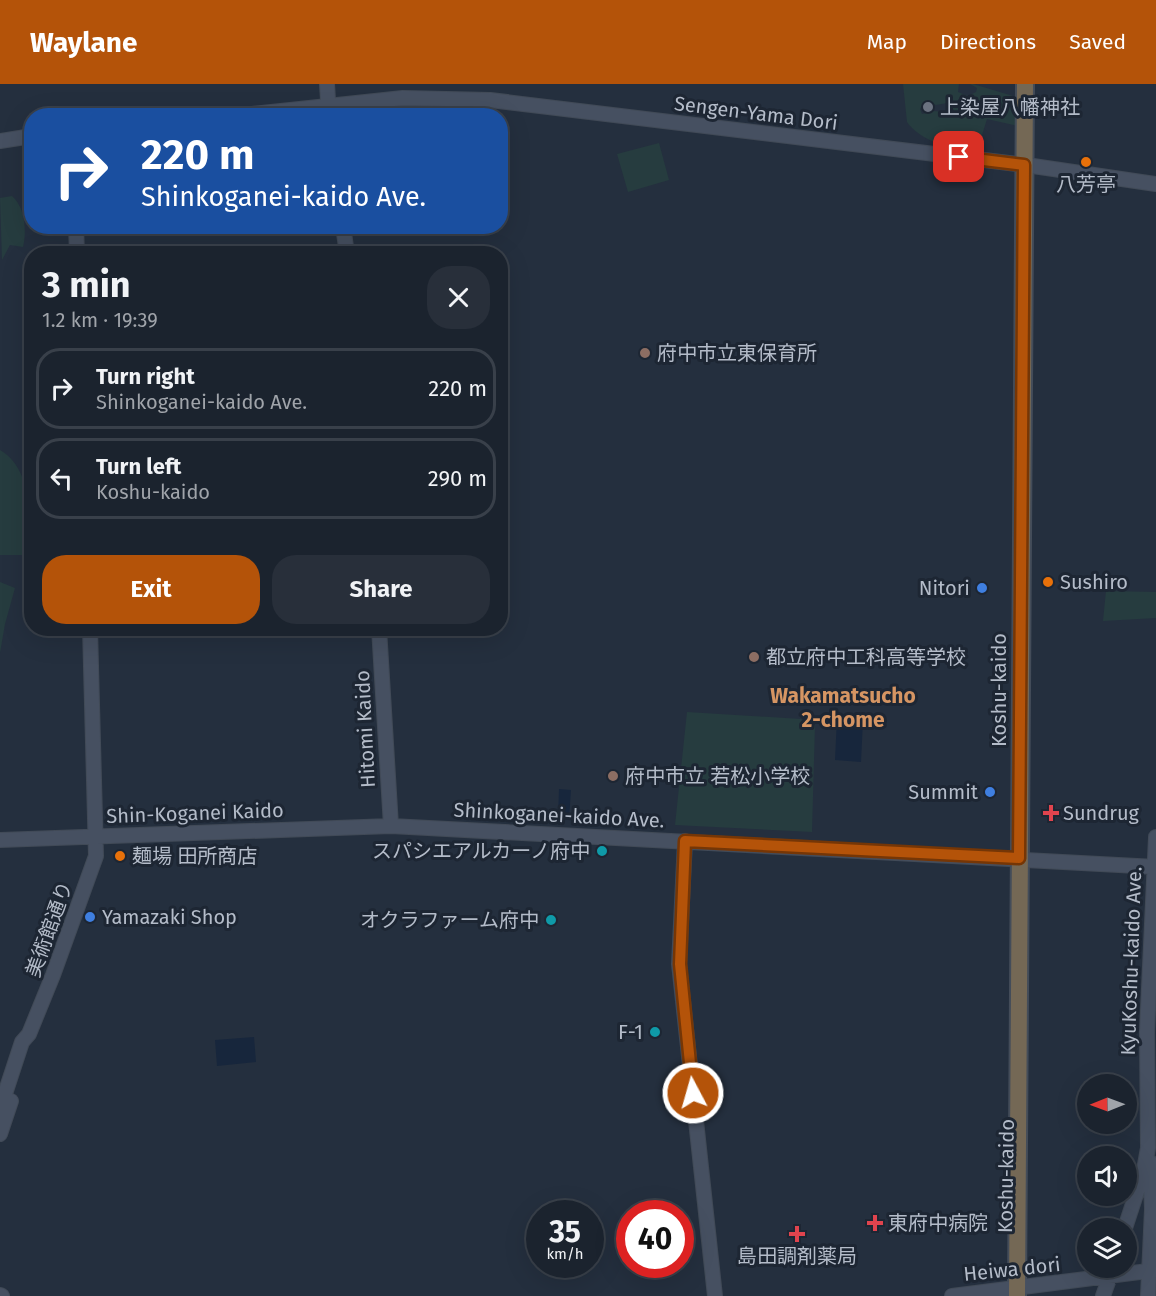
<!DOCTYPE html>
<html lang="en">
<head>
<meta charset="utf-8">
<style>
  body { margin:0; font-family:"Fira Sans","Noto Sans JP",sans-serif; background:#282f3a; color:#f1f3f6; height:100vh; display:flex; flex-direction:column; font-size:22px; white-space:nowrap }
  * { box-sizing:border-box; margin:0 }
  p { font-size:20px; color:#a0a4aa }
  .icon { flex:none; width:33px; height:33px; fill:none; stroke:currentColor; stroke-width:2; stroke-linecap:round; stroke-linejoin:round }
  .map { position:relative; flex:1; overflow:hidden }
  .panel { position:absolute; left:24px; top:162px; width:484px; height:390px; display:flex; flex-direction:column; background:#1b232e; border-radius:24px; box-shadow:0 6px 24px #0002,0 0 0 2px #39404a }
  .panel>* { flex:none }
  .top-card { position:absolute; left:24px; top:24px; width:484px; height:126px; border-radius:24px; box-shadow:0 6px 24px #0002,0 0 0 2px #39404a; background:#1a4fa0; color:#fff; overflow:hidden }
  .needle { width:39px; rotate:269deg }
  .buttons { position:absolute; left:1077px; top:990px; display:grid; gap:12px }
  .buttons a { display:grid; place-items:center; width:60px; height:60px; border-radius:50%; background:#1b232e; box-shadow:0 6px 24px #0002,0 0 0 2px #39404a; font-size:30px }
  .speed { position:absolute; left:526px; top:1116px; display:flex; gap:12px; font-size:30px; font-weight:700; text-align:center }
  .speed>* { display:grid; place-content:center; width:78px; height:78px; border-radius:50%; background:#1b232e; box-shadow:0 6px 24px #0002,0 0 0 2px #39404a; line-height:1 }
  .speed small { font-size:15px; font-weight:400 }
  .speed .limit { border:9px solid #d22; background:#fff; color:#111 }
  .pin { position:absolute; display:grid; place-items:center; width:51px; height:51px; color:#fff; margin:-26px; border-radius:12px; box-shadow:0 3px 9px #0006 }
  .me { position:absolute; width:66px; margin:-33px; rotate:354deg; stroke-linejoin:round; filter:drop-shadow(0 0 4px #0008) }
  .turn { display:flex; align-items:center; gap:21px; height:126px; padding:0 18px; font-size:27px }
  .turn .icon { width:78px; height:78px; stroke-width:2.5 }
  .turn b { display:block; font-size:42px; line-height:51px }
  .round { display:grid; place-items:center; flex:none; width:63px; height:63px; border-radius:24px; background:#282f3a }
  .headline { display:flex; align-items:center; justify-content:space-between; height:102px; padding:0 18px }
  h1 { font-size:36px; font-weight:700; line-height:45px }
  .cta { display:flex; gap:12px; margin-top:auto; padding:12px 18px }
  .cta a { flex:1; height:69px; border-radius:24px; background:#b45309; color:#fff; font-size:24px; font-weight:700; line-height:69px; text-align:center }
  .cta a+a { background:#282f3a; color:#f1f3f6 }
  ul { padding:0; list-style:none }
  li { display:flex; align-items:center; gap:18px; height:81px; margin:0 12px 9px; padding:0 6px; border:3px solid #39404a; border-radius:24px }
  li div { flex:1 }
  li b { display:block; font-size:22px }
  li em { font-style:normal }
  header { display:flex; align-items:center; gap:36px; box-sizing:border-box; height:84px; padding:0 30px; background:#b45309; color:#fff }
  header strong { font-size:28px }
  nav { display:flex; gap:33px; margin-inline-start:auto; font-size:21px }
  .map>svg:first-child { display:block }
  .green { fill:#263c3f; fill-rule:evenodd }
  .water { fill:#17263c }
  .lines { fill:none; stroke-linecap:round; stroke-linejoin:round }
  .secondary-casing { stroke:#414a57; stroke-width:16 }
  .highway-casing { stroke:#434c59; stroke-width:20 }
  .secondary { stroke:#465061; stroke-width:14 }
  .highway { stroke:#746855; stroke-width:16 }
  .route-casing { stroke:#753606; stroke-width:15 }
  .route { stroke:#b45309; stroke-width:10 }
  .worship-dot { fill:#6b7280; stroke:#1d2633; stroke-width:2 }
  .food-dot { fill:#e8710a; stroke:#1d2633; stroke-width:2 }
  .education-dot { fill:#8d6e63; stroke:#1d2633; stroke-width:2 }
  .shop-dot { fill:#3f7fe0; stroke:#1d2633; stroke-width:2 }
  .health-dot { fill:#e0444e; stroke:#1d2633; stroke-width:2 }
  .culture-dot { fill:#0f9aa8; stroke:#1d2633; stroke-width:2 }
  .labels { text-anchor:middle; stroke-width:6; stroke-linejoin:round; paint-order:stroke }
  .poi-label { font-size:20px; fill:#b4bcc9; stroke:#1d2633; text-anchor:start }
  .street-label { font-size:20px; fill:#b4bcc9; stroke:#1d2633 }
  .neighbourhood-label { font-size:21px; font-weight:bold; fill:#d59563; stroke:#1d2633 }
</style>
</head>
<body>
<header>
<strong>Waylane</strong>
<nav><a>Map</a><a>Directions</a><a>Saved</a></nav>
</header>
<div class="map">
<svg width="1156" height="1212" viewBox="0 0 1156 1212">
  <rect width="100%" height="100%" fill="#242f3e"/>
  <path class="green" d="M 903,0 L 959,0 L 958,8 L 968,12 L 976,8 L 977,4 L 970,0 L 973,0 L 1013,12 L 1018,15 L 1018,42 L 987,35 L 978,64 C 957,69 920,57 907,38 ZM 925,17 L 936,21 L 947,19 L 954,26 L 952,29 L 934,27 L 922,30 L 920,25 Z
    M 659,59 L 669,96 L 628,108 L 617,70 Z
    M 12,112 C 25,123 27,147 23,163 L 10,161 L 2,176 L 0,114 Z
    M 0,366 C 33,386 28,429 29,463 L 23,471 L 0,471 Z
    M 0,498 L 15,504 L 5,540 L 0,569 Z
    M 1106,507 L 1156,508 L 1156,534 L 1103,537 Z
    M 687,628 L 801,635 L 806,640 L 815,641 L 812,748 L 675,741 Z"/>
  <path class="water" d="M 837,634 L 863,636 L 861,678 L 835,676 Z
    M 559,705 L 571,706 L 569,735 L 558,735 Z
    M 254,953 L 256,978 L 217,982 L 215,956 Z"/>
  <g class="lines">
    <defs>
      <path id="secondary" d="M 327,0 L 329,32
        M 232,32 L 403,14 L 490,16 L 1033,82 L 1156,100
        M 0,57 L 32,52
        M 76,142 L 77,170
        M 343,142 L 347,170
        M 379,544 L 391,742
        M 0,756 L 391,742 L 1156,783
        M 685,757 L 679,880 L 715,1212
        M 0,1025 L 22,958 L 29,950 L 53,891 L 96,772 L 90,544
        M 0,1050 L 11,1017
        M 1125,1144 L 1144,1086 L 1148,1064 L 1147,948 L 1156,753
        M 0,1211 L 2,1212
        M 952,1212 L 1156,1186
        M 1103,1212 L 1113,1184
        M 1148,1212 L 1152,1125 L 1150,1078"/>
      <path id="highway" d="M 1017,1212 L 1025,0"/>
    </defs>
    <use href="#secondary" class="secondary-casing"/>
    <use href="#highway" class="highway-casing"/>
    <use href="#secondary" class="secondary"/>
    <use href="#highway" class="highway"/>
  </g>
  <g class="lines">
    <defs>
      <path id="route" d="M 693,1009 L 680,880 L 685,757 L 1019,774 L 1024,81 L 959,73"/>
    </defs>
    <use href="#route" class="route-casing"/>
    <use href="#route" class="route"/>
  </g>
  <circle class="worship-dot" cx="928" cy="23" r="6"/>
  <g class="food-dot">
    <circle cx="1086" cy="78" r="6"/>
    <circle cx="1048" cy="498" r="6"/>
    <circle cx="120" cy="772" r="6"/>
  </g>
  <g class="education-dot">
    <circle cx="645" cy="269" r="6"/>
    <circle cx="754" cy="573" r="6"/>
    <circle cx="613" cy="692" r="6"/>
  </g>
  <g class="shop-dot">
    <circle cx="982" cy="504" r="6"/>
    <circle cx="990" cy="708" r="6"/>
    <circle cx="90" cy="833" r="6"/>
  </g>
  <g class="health-dot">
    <path d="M1048 720h6v6h6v6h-6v6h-6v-6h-6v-6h6z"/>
    <path d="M872 1130h6v6h6v6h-6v6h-6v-6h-6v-6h6z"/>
    <path d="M794 1141h6v6h6v6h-6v6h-6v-6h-6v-6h6z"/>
  </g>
  <g class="culture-dot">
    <circle cx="602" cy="767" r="6"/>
    <circle cx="551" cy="836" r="6"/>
    <circle cx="655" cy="948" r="6"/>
  </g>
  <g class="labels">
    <g class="poi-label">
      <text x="940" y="30">上染屋八幡神社</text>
      <text x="1086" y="107" text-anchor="middle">八芳亭</text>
      <text x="657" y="276">府中市立東保育所</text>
      <text x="1060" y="505">Sushiro</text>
      <text x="970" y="511" text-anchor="end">Nitori</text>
      <text x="766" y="580">都立府中工科高等学校</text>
      <text x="625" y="699">府中市立 若松小学校</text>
      <text x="978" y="715" text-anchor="end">Summit</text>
      <text x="1063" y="736">Sundrug</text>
      <text x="590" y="774" text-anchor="end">スパシエアルカーノ府中</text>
      <text x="132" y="779">麺場 田所商店</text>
      <text x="102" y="840">Yamazaki Shop</text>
      <text x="539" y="843" text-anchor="end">オクラファーム府中</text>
      <text x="643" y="955" text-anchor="end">F-1</text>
      <text x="888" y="1146">東府中病院</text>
      <text x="797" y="1179" text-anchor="middle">島田調剤薬局</text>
    </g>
    <g class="street-label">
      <text transform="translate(756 29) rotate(7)" y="7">Sengen-Yama Dori</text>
      <text transform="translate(999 606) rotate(-90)" y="7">Koshu-kaido</text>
      <text transform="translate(365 645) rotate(-93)" y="7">Hitomi Kaido</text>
      <text transform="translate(195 729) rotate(-2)" y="7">Shin-Koganei Kaido</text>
      <text transform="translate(559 731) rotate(3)" y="7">Shinkoganei-kaido Ave.</text>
      <text transform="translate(49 845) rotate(-70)" y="7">美術館通り</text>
      <text transform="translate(1131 877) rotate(-88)" y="7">KyuKoshu-kaido Ave.</text>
      <text transform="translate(1006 1092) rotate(-89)" y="7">Koshu-kaido</text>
      <text transform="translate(1012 1185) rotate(-6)" y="7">Heiwa dori</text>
    </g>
    <g class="neighbourhood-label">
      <text x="843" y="619">Wakamatsucho<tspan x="843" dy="24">2-chome</tspan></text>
    </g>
  </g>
</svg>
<div class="buttons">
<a><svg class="needle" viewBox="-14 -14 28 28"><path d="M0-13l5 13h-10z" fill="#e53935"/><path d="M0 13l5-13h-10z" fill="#a0a4aa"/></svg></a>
<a><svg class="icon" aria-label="sound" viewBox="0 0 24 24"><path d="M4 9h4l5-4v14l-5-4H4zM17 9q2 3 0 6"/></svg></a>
<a><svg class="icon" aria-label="layers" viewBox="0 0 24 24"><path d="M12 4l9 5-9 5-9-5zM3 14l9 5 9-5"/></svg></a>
</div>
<div class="speed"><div>35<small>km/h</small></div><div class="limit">40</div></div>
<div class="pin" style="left:959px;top:73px;background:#d93025"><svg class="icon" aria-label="arrive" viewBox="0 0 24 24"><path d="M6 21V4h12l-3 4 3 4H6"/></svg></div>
<svg class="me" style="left:693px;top:1009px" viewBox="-20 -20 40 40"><circle r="17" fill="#b45309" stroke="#fff" stroke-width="3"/><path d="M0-11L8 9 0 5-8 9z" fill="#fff"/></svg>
<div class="top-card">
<div class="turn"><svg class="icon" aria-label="right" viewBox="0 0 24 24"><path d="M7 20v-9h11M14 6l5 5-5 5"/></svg><div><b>220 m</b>Shinkoganei-kaido Ave.</div></div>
</div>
<section class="panel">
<div class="headline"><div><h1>3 min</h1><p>1.2 km · 19:39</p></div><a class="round"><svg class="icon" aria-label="close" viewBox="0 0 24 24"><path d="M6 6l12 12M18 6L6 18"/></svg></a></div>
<ul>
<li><svg class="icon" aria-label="right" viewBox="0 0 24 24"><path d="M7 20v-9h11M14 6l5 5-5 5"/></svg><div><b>Turn right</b><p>Shinkoganei-kaido Ave.</p></div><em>220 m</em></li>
<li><svg class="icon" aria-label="left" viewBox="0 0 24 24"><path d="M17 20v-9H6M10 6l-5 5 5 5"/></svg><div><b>Turn left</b><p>Koshu-kaido</p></div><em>290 m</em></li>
</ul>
<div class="cta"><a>Exit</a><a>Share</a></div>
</section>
</div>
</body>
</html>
